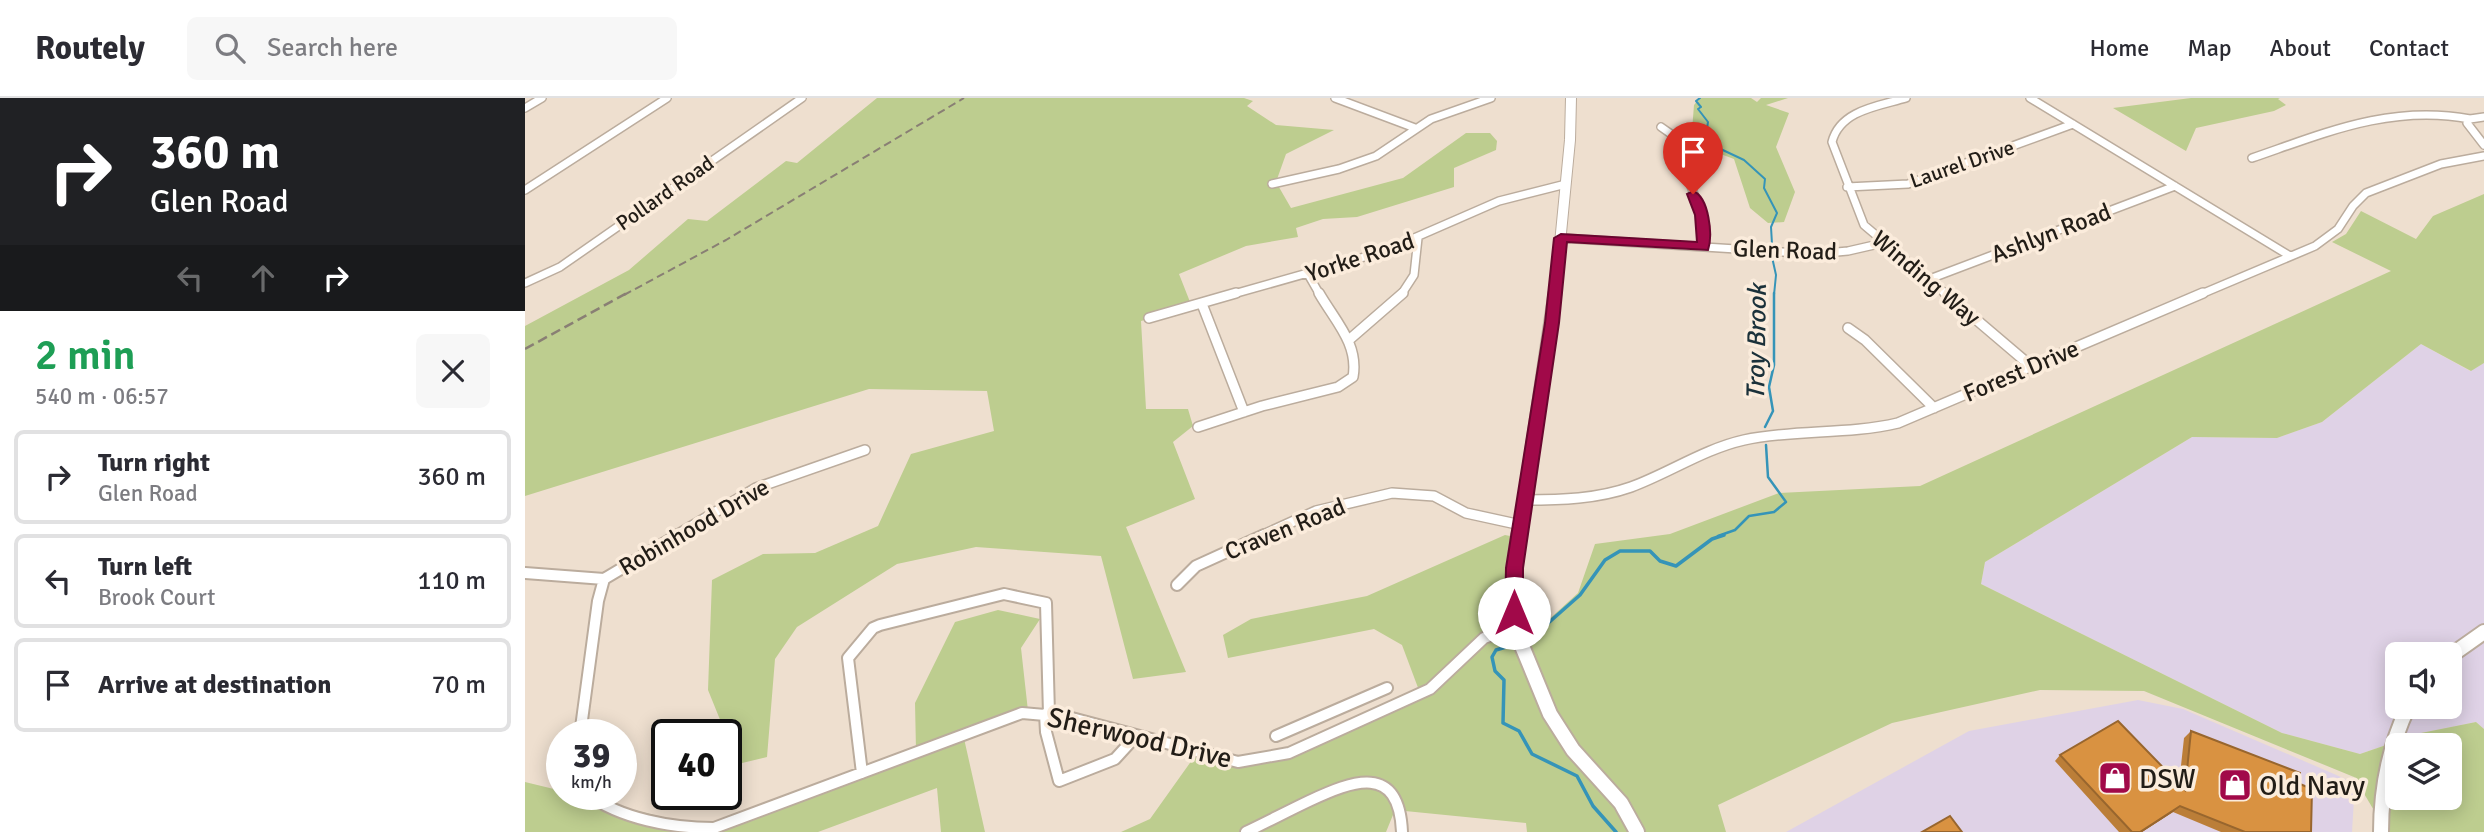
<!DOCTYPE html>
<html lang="en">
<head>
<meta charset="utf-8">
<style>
  body { margin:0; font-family:Signika,sans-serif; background:#f7f7f7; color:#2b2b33; height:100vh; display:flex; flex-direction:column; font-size:26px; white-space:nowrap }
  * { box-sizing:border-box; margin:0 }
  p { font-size:23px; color:#7c7c81 }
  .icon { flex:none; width:38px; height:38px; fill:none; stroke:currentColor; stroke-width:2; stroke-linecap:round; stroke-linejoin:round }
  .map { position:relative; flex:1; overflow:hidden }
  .details { display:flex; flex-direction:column; background:#fff; width:525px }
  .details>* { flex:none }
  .banner { background:#202124; color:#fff; overflow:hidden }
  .fabs { position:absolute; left:1860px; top:544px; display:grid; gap:14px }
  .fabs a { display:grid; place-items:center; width:77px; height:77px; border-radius:10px; background:#fff; box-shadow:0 4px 18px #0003; font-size:35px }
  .speed { position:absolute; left:21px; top:621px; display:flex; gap:14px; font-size:35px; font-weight:700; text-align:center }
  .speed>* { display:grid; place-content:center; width:91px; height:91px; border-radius:50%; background:#fff; box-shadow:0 4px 18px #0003; line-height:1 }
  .speed small { font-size:18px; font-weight:400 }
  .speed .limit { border:4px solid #111; border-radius:10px; background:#fff; color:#111 }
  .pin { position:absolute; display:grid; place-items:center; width:60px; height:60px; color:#fff; margin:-72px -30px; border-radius:50% 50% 50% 0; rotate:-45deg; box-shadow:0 0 7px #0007 }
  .pin .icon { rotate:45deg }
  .me { position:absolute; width:77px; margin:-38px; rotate:0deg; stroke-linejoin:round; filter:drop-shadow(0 0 5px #0008) }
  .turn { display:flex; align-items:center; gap:24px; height:147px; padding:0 35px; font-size:32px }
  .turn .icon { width:91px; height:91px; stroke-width:2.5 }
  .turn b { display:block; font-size:49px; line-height:60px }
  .lanes { display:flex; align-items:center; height:66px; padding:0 35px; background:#0003; justify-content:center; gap:35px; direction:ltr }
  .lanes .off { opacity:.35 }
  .round { display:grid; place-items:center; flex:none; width:74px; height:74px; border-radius:10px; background:#f7f7f7 }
  .head { display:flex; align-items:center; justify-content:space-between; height:119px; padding:0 35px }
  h1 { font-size:42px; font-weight:600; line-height:52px; color:#1e9e55 }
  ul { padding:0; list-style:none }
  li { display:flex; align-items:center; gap:21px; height:94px; margin:0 14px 10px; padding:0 21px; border:4px solid #e1e1e2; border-radius:10px }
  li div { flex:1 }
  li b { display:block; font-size:26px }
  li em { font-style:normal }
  header { display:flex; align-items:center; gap:42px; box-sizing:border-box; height:98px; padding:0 35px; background:#fff; border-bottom:2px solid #e1e1e2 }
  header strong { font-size:33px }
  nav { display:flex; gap:38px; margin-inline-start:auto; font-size:24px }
  .search { width:490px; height:63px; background:#f7f7f7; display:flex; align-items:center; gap:18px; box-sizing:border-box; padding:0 24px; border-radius:10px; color:#7c7c81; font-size:26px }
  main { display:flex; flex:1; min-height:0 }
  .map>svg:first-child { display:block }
  .commercial { fill:#dfd2e6; fill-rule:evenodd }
  .green { fill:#bdcd8f; fill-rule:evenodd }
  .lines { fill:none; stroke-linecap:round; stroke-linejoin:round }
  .stream-far2 { stroke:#3594b8; stroke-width:2 }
  .stream-far1 { stroke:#3594b8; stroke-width:2.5 }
  .stream { stroke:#3594b8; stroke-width:3.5 }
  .street-far2-casing { stroke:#bbac9d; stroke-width:10 }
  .street-far1-casing { stroke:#bbac9d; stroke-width:12 }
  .street-casing { stroke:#bbac9d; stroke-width:14 }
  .secondary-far2-casing { stroke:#bbac9d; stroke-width:12 }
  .secondary-far1-casing { stroke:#bbac9d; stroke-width:15 }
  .secondary-casing { stroke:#bbac9d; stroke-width:18 }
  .street-far2 { stroke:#fff; stroke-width:7 }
  .street-far1 { stroke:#fff; stroke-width:9 }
  .street { stroke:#fff; stroke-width:10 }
  .secondary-far2 { stroke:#fff; stroke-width:10 }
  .secondary-far1 { stroke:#fff; stroke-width:11 }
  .secondary { stroke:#fff; stroke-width:14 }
  .rail-far1 { stroke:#897f74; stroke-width:2; stroke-dasharray:8 4.5; stroke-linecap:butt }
  .rail { stroke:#897f74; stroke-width:2.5; stroke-dasharray:10 5; stroke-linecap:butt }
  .wall { fill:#bb7e38 }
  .shaded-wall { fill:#98662e }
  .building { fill:#d99241; stroke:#98662e; stroke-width:2 }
  .route { fill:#a10949; stroke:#69062f; stroke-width:2 }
  .labels { text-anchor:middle; stroke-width:7; stroke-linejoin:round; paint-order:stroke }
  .far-street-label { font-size:21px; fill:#221d17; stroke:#fbecdc }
  .street-label { font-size:24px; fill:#221d17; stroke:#fbecdc }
  .water-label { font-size:26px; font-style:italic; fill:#1b313a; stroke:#fbecdc }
  .near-street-label { font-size:28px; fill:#221d17; stroke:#fbecdc }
  .near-poi-label { font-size:28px; fill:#221d17; stroke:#fbecdc; text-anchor:start }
</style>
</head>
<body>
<header>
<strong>Routely</strong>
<div class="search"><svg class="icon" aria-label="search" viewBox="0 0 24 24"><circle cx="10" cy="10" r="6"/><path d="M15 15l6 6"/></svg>Search here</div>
<nav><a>Home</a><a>Map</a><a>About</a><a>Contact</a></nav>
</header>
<main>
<section class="details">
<div class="banner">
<div class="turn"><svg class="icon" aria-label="right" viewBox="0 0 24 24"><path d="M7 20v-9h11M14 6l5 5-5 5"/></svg><div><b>360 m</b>Glen Road</div></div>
<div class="lanes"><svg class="icon off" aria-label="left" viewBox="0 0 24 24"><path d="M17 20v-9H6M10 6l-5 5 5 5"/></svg><svg class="icon off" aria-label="ahead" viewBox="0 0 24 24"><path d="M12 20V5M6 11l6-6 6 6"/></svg><svg class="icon" aria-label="right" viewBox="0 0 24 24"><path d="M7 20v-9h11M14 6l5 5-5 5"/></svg></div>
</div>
<div class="head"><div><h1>2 min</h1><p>540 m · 06:57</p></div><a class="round"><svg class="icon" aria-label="close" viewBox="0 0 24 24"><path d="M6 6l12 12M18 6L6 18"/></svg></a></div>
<ul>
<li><svg class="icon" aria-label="right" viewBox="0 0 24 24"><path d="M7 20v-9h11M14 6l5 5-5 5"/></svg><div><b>Turn right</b><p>Glen Road</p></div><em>360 m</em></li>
<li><svg class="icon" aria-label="left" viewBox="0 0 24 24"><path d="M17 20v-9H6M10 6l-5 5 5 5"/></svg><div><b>Turn left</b><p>Brook Court</p></div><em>110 m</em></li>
<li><svg class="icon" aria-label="arrive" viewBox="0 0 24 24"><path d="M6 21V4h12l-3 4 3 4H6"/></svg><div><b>Arrive at destination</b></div><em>70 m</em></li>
</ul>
</section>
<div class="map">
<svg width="1959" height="734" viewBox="0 0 1959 734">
  <rect width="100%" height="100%" fill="#eedfcf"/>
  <path class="commercial" d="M 1896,246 L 1945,273 L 1959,265 L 1959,631 L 1951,624 L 1896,635 L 1835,656 L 1757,635 L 1456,486 L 1460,464 L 1667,339 L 1752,340 L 1797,324 ZM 1872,556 L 1925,556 L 1925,609 L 1872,609 Z
    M 1613,602 L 1658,611 L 1830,685 L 1827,734 L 1261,734 L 1444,633 Z"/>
  <path class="green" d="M 352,0 L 719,0 L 728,3 L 722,8 L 751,27 L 809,32 L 761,56 L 751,84 L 766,110 L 878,80 L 941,35 L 965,35 L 972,43 L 971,52 L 929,70 L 929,89 L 832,119 L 798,121 L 771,130 L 773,139 L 721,148 L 654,176 L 667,209 L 616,223 L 621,311 L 663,311 L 668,328 L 648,344 L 670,401 L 601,429 L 661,574 L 608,581 L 576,458 L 451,449 L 372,466 L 272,529 L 250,561 L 242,659 L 213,666 L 183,592 L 187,482 L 238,456 L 290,455 L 353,428 L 386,356 L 469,333 L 462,293 L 344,291 L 0,398 L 0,228 L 104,172 L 163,121 L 182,123 L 261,63 L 272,65 Z
    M 1175,0 L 1226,0 L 1232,4 L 1236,0 L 1263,0 L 1241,7 L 1264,15 L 1251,49 L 1270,94 L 1259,124 L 1243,125 L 1225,110 L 1209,61 L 1166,45 L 1169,7 Z
    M 1666,0 L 1755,0 L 1753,1 L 1761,7 L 1749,13 L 1671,30 L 1661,53 L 1588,10 Z
    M 1959,96 L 1959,265 L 1946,273 L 1896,246 L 1797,324 L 1752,340 L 1667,339 L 1460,464 L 1456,486 L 1757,635 L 1835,656 L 1896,635 L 1951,624 L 1959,631 L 1959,734 L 1862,734 L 1829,679 L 1619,593 L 1515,592 L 1367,625 L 1193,707 L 1201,734 L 1002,734 L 1001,725 L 870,712 L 861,734 L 596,734 L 625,721 L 672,655 L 736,662 L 895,595 L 877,547 L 849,531 L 703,560 L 698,537 L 726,521 L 842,498 L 980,437 L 995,440 L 999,544 L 1053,495 L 1070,446 L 1145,436 L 1254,395 L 1395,388 L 1866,173 L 1807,144 L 1821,136 L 1836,113 L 1891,141 L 1908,118 ZM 1872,648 L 1925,648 L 1925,700 L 1872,700 Z
    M 473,512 L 515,521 L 496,550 L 503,613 L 438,636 L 460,734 L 416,734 L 412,690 L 293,734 L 0,734 L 0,684 L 37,693 L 37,696 L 49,697 L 185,731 L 391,652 L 390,605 L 430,524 Z"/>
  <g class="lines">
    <path class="stream-far2" d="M 1175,0 L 1171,3 L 1176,9 L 1173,11 L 1183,24 L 1181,37 L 1185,46 L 1219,62 L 1240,81 L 1239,90 L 1252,115 L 1246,129 L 1247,146
      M 1247,159 L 1251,177 L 1249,197"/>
    <path class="stream-far1" d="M 1240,329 L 1248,313 L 1244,289 L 1249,267 L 1249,195
      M 1193,438 L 1210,432 L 1224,418 L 1249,414 L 1261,404 L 1243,379 L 1241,347"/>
    <path class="stream" d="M 1004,542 L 1055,497 L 1080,462 L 1095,453 L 1125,453 L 1135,463 L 1151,468 L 1187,441 L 1199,437
      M 981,549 L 971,552 L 967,559 L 970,573 L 979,582 L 978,625 L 994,633 L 1007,656 L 1052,678 L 1068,708 L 1091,734"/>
    <defs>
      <path id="street-far2" d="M 810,0 L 890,30
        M 1381,0 C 1354,8 1315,12 1307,44 L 1339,127 L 1422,197
        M 1505,0 L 1765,158
        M 0,10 L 17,0
        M 1959,19 L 1945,21 L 1942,25 L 1959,47
        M 1136,29 L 1146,36 L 1177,117 L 1179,149
        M 1727,60 C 1800,35 1866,6 1945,21
        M 747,86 L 814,71 L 851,58 L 906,21 L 966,0
        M 1322,89 L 1383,86 L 1548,26
        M 0,92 L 142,0
        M 1036,140 L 1290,156 L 1323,153 L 1358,145
        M 783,176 L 795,197
        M 1402,182 L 1650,88
        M 0,185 L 35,169 L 277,0
        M 705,197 L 857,154 L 974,103 L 1041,86
        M 876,197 L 889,177 L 893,140
        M 1674,197 L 1790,148 L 1813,131 L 1828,108 L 1841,95 L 1916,66 L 1959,58"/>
      <path id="street-far1" d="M 1420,195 L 1507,269
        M 677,206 L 719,314
        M 624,220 L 711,195
        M 1323,230 L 1340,242 L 1409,310
        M 825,241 L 878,195
        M 673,329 L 737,308 L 813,289 L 828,279 C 834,246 810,223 794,195
        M 1000,402 C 1036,402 1072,401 1106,389 C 1144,375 1179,351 1219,342 C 1270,331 1322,337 1373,325 L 1678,195
        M 150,438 L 231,390 L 340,352
        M 736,438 L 791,413 L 867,395 L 909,398 L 941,415 L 996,427"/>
      <path id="street" d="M 0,475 L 79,481
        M 79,481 L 153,437
        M 652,487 L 671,468 L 739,437
        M 520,616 L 521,634 L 534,683 L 590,661 L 611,638
        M 55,637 L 73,503 L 79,481
        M 751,638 L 862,590
        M 337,675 L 323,560 L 348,530 L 355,527 L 479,496 L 521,505 L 524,616
        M 62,696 C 96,721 147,730 189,730 L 497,615 L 543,619 L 713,664 L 764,655 L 905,591 L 959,540 L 991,528
        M 721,734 C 742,724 763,713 784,703 C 827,683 874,664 877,734"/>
      <path id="secondary-far2" d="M 1030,197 L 1045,42 L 1046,0"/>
      <path id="secondary-far1" d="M 994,438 L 1030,195"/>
      <path id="secondary" d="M 994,437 L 989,470 L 989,515 L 997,548 L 1025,616 L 1048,652 L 1096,705 L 1112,734
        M 1925,558 L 1959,534
        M 1856,734 C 1856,690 1864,649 1883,609"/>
    </defs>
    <use href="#street-far2" class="street-far2-casing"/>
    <use href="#street-far1" class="street-far1-casing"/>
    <use href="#street" class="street-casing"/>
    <use href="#secondary-far2" class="secondary-far2-casing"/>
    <use href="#secondary-far1" class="secondary-far1-casing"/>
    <use href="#secondary" class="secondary-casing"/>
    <use href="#street-far2" class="street-far2"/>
    <use href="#street-far1" class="street-far1"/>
    <use href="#street" class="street"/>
    <use href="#secondary-far2" class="secondary-far2"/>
    <use href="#secondary-far1" class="secondary-far1"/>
    <use href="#secondary" class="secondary"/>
    <path class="rail-far1" d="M 99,197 L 201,142 L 439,0"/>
    <path class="rail" d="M 0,251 L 102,195"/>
  </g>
  <path class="wall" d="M 1666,633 L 1775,686 L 1786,734 L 1696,734 L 1648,714 L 1617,734 L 1594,734 L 1530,663 L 1535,657 L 1654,686 L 1659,640 Z"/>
  <path class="shaded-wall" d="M 1655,708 L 1648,714 L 1617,734 L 1615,734 Z"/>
  <path class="building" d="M 1593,623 L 1660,692 L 1666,633 L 1775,675 L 1775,686 L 1787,691 L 1786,734 L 1720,734 L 1655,708 L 1615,734 L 1607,734 L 1535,657 Z
    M 1425,718 L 1437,734 L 1397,734 Z"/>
  <path class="route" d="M 1168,93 C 1184,99 1188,137 1183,152 L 1042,144 L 1034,225 L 998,470 L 998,515 L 995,520 L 989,522 L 983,520 L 980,515 L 981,470 L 1020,225 L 1029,140 L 1036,136 L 1172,144 L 1170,117 L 1162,96 Z"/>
  <defs>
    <symbol id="shop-square" viewBox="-11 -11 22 22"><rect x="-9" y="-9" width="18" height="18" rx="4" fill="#a10949" stroke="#fbecdc"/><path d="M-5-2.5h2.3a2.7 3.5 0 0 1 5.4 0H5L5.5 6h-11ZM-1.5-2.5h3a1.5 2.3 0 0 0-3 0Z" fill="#fff"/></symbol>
  </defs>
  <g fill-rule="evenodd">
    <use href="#shop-square" x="1571" y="661" width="38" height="38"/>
    <use href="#shop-square" x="1691" y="668" width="38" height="38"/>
  </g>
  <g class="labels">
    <g class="far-street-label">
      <text transform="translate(1437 66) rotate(-19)" y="7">Laurel Drive</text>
      <text transform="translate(140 95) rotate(-35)" y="7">Pollard Road</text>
    </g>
    <g class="street-label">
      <text transform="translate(1526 135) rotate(-21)" y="8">Ashlyn Road</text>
      <text transform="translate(1260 152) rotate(2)" y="8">Glen Road</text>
      <text transform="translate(835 159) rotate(-18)" y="8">Yorke Road</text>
      <text transform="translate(1401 180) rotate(40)" y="8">Winding Way</text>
      <text transform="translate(1496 273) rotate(-23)" y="8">Forest Drive</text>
      <text transform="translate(169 429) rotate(-30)" y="8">Robinhood Drive</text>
      <text transform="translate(760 431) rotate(-22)" y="8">Craven Road</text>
    </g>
    <g class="water-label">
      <text transform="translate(1231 244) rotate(-89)" y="9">Troy Brook</text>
    </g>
    <g class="near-street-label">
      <text transform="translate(615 639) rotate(13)" y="10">Sherwood Drive</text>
    </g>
    <g class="near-poi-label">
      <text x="1614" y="690">DSW</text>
      <text x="1734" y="697">Old Navy</text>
    </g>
  </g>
</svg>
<div class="fabs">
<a><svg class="icon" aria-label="sound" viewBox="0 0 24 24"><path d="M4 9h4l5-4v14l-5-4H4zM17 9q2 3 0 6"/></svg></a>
<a><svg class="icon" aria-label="layers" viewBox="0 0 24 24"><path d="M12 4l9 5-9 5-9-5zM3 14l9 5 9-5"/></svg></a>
</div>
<div class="speed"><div>39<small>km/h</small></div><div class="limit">40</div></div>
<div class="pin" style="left:1168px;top:96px;background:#d93025"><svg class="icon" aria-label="arrive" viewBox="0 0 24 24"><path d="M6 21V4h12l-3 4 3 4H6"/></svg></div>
<svg class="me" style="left:989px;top:515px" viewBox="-20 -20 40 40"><circle r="19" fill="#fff"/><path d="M0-13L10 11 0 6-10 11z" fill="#a10949"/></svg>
</div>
</main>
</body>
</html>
